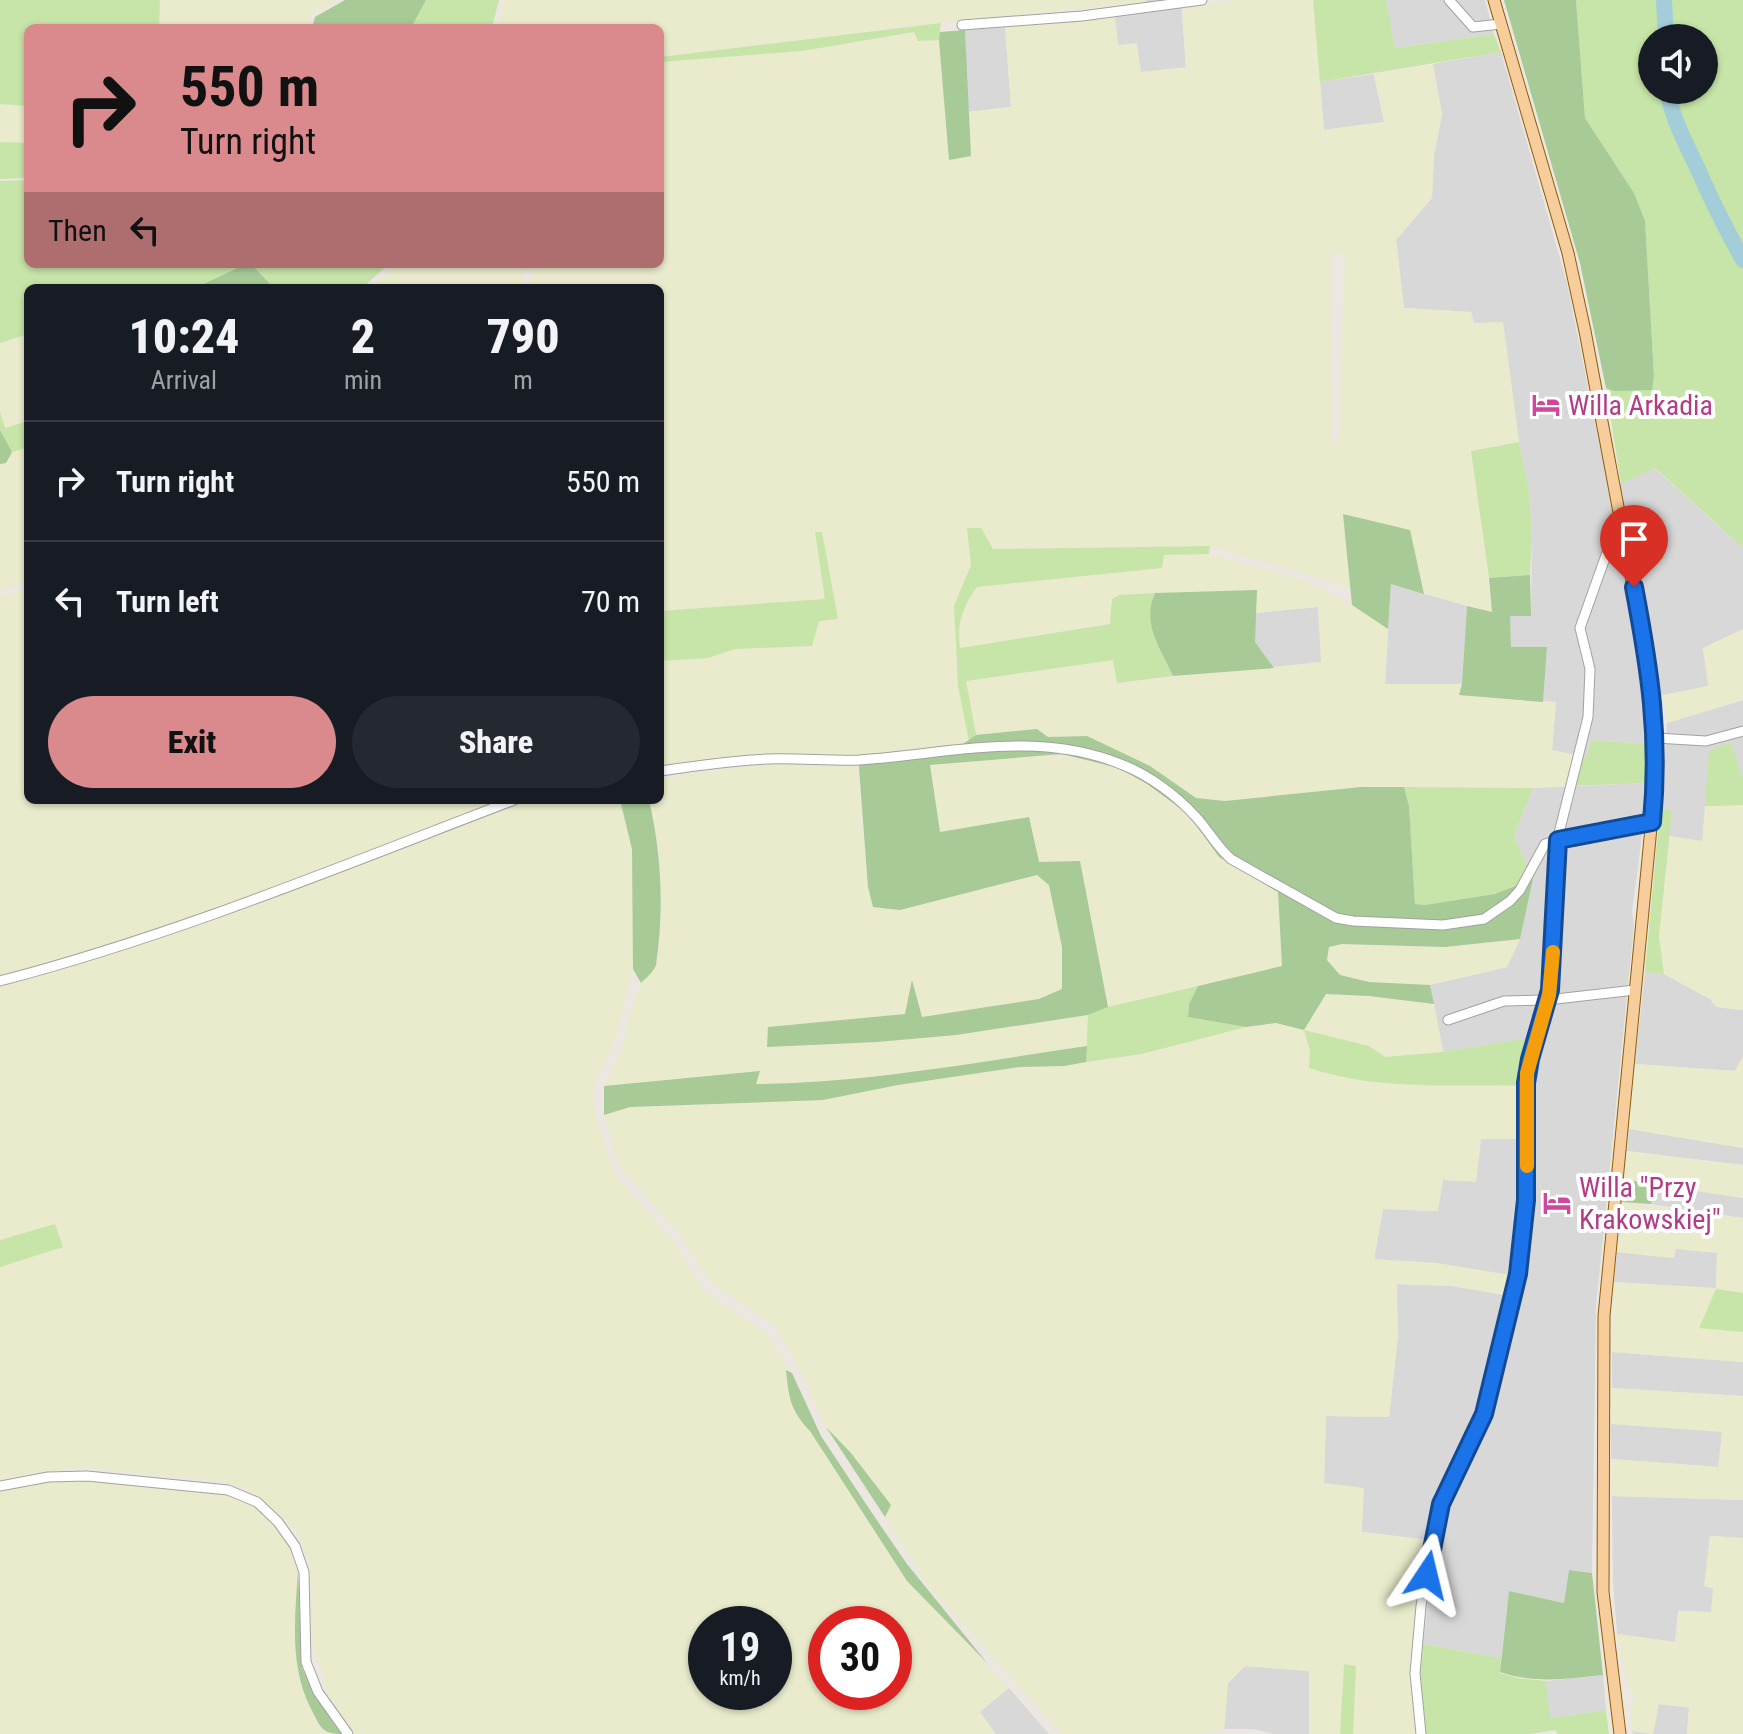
<!DOCTYPE html>
<html lang="en">
<head>
<meta charset="utf-8">
<style>
  body { margin:0; font-family:"Roboto Condensed",sans-serif; background:#242831; color:#f1f3f6; height:100vh; display:flex; flex-direction:column; font-size:30px; white-space:nowrap }
  * { box-sizing:border-box; margin:0 }
  p { font-size:26px; color:#9ea1a6 }
  .icon { flex:none; width:44px; height:44px; fill:none; stroke:currentColor; stroke-width:2; stroke-linecap:round; stroke-linejoin:round }
  .map { position:relative; flex:1; overflow:hidden }
  .sheet { position:absolute; left:24px; top:284px; width:640px; height:520px; display:flex; flex-direction:column; background:#171b24; border-radius:12px; box-shadow:0 2px 6px #0004 }
  .sheet>* { flex:none }
  .hud { position:absolute; left:24px; top:24px; width:640px; height:244px; border-radius:12px; box-shadow:0 2px 6px #0004; background:#da8a8d; color:#111; overflow:hidden }
  .fabs { position:absolute; left:1638px; top:24px; display:grid; gap:16px }
  .fabs a { display:grid; place-items:center; width:80px; height:80px; border-radius:50%; background:#171b24; box-shadow:0 2px 6px #0004; font-size:40px }
  .speed { position:absolute; left:688px; top:1606px; display:flex; gap:16px; font-size:40px; font-weight:700; text-align:center }
  .speed>* { display:grid; place-content:center; width:104px; height:104px; border-radius:50%; background:#171b24; box-shadow:0 2px 6px #0004; line-height:1 }
  .speed small { font-size:20px; font-weight:400 }
  .speed .limit { border:12px solid #d22; background:#fff; color:#111 }
  .pin { position:absolute; display:grid; place-items:center; width:68px; height:68px; color:#fff; margin:-82px -34px; border-radius:50% 50% 50% 0; rotate:-45deg; box-shadow:0 0 8px #0007 }
  .pin .icon { rotate:45deg }
  .me { position:absolute; width:88px; margin:-44px; rotate:10deg; stroke-linejoin:round; filter:drop-shadow(0 0 6px #0008) }
  .turn { display:flex; align-items:center; gap:28px; height:168px; padding:0 24px; font-size:36px }
  .turn .icon { width:104px; height:104px; stroke-width:2.5 }
  .turn b { display:block; font-size:56px; line-height:68px }
  .then { display:flex; align-items:center; height:76px; padding:0 24px; background:#0003; gap:16px; font-size:30px }
  .eta { display:flex; justify-content:space-evenly; align-items:center; height:136px; text-align:center }
  .eta b { font-size:48px; font-weight:800; line-height:56px }
  .button { display:flex; gap:16px; margin-top:auto; padding:16px 24px }
  .button a { flex:1; height:92px; border-radius:48px; background:#da8a8d; color:#111; font-size:32px; font-weight:800; line-height:92px; text-align:center }
  .button a+a { background:#242831; color:#f1f3f6 }
  ul { padding:0; list-style:none }
  li { display:flex; align-items:center; gap:24px; height:120px; padding:0 24px; border-top:2px solid #363941 }
  li div { flex:1 }
  li b { display:block; font-size:30px }
  li em { font-style:normal }
  .map>svg:first-child { display:block }
  .residential { fill:#d9d8d8 }
  .farmland { fill:#e9ebcc; fill-rule:evenodd }
  .grass { fill:#c7e5a8; fill-rule:evenodd }
  .forest { fill:#a7ca97 }
  .lines { fill:none; stroke-linecap:round; stroke-linejoin:round }
  .river { stroke:#a3cdd9; stroke-width:16 }
  .minor-casing { stroke:#a2a2a2; stroke-width:11 }
  .major-casing { stroke:#8c5d07; stroke-width:13 }
  .minor { stroke:#fff; stroke-width:9 }
  .major { stroke:#f7ce9b; stroke-width:11 }
  .route-casing { stroke:#114b97; stroke-width:20 }
  .route { stroke:#1a73e8; stroke-width:14 }
  .slow { stroke:#f59e0b; stroke-width:14 }
  .labels { text-anchor:middle; stroke-width:8; stroke-linejoin:round; paint-order:stroke }
  .hotel-label { font-size:28px; fill:#b23c85; stroke:#fff; text-anchor:start }
</style>
</head>
<body>
<div class="map">
<svg width="1743" height="1734" viewBox="0 0 1743 1734">
  <rect width="100%" height="100%" fill="#ece8e1"/>
  <path class="residential" d="M 1146,0 L 1181,0 L 1186,68 L 1141,72 L 1118,45 L 1114,7 L 1146,3 Z
    M 1386,0 L 1485,0 L 1494,34 L 1394,48 Z
    M 1004,14 L 1011,107 L 967,112 L 965,30 L 969,21 Z
    M 1501,52 L 1567,283 L 1608,486 L 1621,484 L 1654,468 L 1743,548 L 1743,629 L 1703,648 L 1709,686 L 1645,699 L 1648,744 L 1591,740 L 1586,757 L 1552,750 L 1556,702 L 1543,702 L 1547,647 L 1511,647 L 1509,616 L 1531,615 L 1532,537 L 1529,490 L 1519,442 L 1503,323 L 1474,323 L 1471,312 L 1404,308 L 1396,240 L 1432,198 L 1434,155 L 1442,114 L 1433,64 Z
    M 1374,74 L 1384,122 L 1324,130 L 1320,82 Z
    M 1391,584 L 1467,606 L 1462,684 L 1385,684 Z
    M 1318,607 L 1322,662 L 1274,668 L 1255,642 L 1255,613 Z
    M 1743,700 L 1743,778 L 1702,841 L 1668,836 L 1672,811 L 1660,809 L 1667,723 Z
    M 1649,783 L 1632,911 L 1634,925 L 1596,1307 L 1592,1573 L 1569,1570 L 1564,1603 L 1509,1591 L 1501,1658 L 1423,1644 L 1431,1578 L 1438,1541 L 1362,1532 L 1324,1484 L 1326,1416 L 1389,1417 L 1398,1335 L 1396,1284 L 1452,1286 L 1506,1295 L 1511,1276 L 1436,1263 L 1374,1260 L 1383,1209 L 1437,1211 L 1443,1180 L 1476,1181 L 1481,1139 L 1523,1139 L 1522,1039 L 1443,1052 L 1430,985 L 1507,967 L 1520,939 L 1533,879 L 1514,836 L 1533,788 Z
    M 1645,972 L 1664,974 L 1710,999 L 1716,1007 L 1743,1010 L 1743,1056 L 1735,1071 L 1635,1064 Z
    M 1629,1129 L 1743,1148 L 1743,1165 L 1627,1151 Z
    M 1655,1185 L 1743,1198 L 1743,1218 L 1651,1204 Z
    M 1675,1248 L 1717,1253 L 1716,1289 L 1614,1282 L 1617,1252 L 1673,1258 Z
    M 1612,1352 L 1743,1362 L 1743,1396 L 1612,1388 Z
    M 1611,1424 L 1722,1431 L 1719,1467 L 1611,1459 Z
    M 1612,1496 L 1743,1500 L 1743,1538 L 1710,1536 L 1705,1586 L 1714,1588 L 1711,1612 L 1678,1611 L 1675,1642 L 1617,1634 L 1613,1582 Z
    M 1245,1666 L 1309,1671 L 1309,1734 L 1274,1734 L 1253,1729 L 1224,1729 L 1228,1683 Z
    M 1603,1675 L 1606,1710 L 1549,1718 L 1546,1681 Z
    M 1009,1688 L 1049,1734 L 996,1734 L 979,1712 Z
    M 1658,1704 L 1689,1707 L 1687,1734 L 1633,1734 L 1632,1731 L 1653,1734 Z"/>
  <path class="farmland" d="M 160,0 L 337,0 L 311,15 L 308,28 L 159,28 Z
    M 505,0 L 1146,0 L 1146,2 L 891,28 L 660,57 L 660,28 L 498,28 Z
    M 1234,0 L 1313,0 L 1324,130 L 1384,122 L 1374,74 L 1433,64 L 1442,114 L 1434,155 L 1432,198 L 1396,240 L 1404,308 L 1471,312 L 1474,323 L 1503,322 L 1519,442 L 1472,450 L 1492,612 L 1424,594 L 1410,530 L 1344,514 L 1352,588 L 1210,546 L 992,549 L 967,529 L 971,565 L 954,606 L 956,667 L 969,741 L 960,746 L 822,758 L 660,767 L 660,661 L 708,658 L 735,649 L 812,646 L 819,621 L 838,619 L 822,532 L 815,533 L 826,599 L 660,611 L 660,288 L 532,288 L 530,264 L 660,264 L 660,62 L 802,51 L 914,32 L 918,41 L 939,40 L 949,160 L 971,156 L 967,112 L 1011,107 L 1005,25 L 1115,17 L 1118,45 L 1137,43 L 1141,72 L 1186,67 L 1182,9 ZM 1345,252 L 1339,438 L 1332,443 L 1331,255 Z
    M 0,104 L 28,106 L 28,143 L 0,142 Z
    M 397,264 L 525,264 L 521,288 L 370,288 Z
    M 28,334 L 28,421 L 5,428 L 0,412 L 0,343 Z
    M 28,447 L 28,583 L 0,589 L 0,464 L 6,462 L 12,452 Z
    M 1209,554 L 1307,581 L 1374,617 L 1388,629 L 1385,684 L 1462,684 L 1459,694 L 1556,702 L 1552,750 L 1575,755 L 1567,786 L 1533,788 L 1361,787 L 1225,801 L 1196,798 L 1087,736 L 1048,737 L 1037,729 L 976,735 L 965,681 L 1114,659 L 1118,683 L 1321,662 L 1318,607 L 1255,613 L 1257,590 L 1119,595 L 1112,599 L 1111,623 L 960,648 L 958,625 L 964,606 L 977,587 L 1161,568 L 1164,555 Z
    M 28,590 L 28,800 L 620,800 L 632,849 L 634,940 L 633,969 L 613,1045 L 595,1083 L 593,1102 L 608,1156 L 619,1180 L 670,1236 L 699,1284 L 712,1297 L 765,1332 L 792,1373 L 786,1370 L 795,1416 L 810,1431 L 907,1581 L 1009,1688 L 980,1712 L 996,1734 L 353,1734 L 330,1699 L 315,1651 L 311,1634 L 312,1587 L 309,1562 L 300,1538 L 286,1521 L 265,1502 L 245,1488 L 216,1481 L 81,1467 L 0,1480 L 0,1267 L 63,1247 L 55,1225 L 0,1240 L 0,596 ZM 706,1624 L 774,1624 L 774,1692 L 706,1692 ZM 826,1624 L 894,1624 L 894,1692 L 826,1692 Z
    M 1743,629 L 1743,700 L 1667,723 L 1664,695 L 1708,686 L 1703,648 Z
    M 1062,754 L 1119,768 L 1147,784 L 1188,814 L 1219,857 L 1278,892 L 1282,966 L 1108,1007 L 1080,861 L 1039,863 L 1028,817 L 940,832 L 929,765 Z
    M 781,763 L 857,765 L 868,887 L 979,889 L 1037,875 L 1049,885 L 1062,947 L 1062,989 L 1039,999 L 921,1017 L 913,982 L 906,1014 L 768,1027 L 767,1047 L 877,1042 L 956,1035 L 1088,1015 L 1087,1046 L 915,1072 L 814,1083 L 755,1084 L 759,1071 L 604,1086 L 622,1049 L 630,1014 L 641,983 L 656,968 L 662,912 L 658,883 L 659,853 L 649,800 L 660,800 L 660,779 L 758,764 Z
    M 1743,805 L 1743,1010 L 1716,1007 L 1710,999 L 1664,974 L 1659,937 L 1668,836 L 1702,841 L 1705,806 Z
    M 1520,939 L 1507,967 L 1430,985 L 1369,982 L 1340,975 L 1327,960 L 1329,947 L 1342,944 L 1445,947 Z
    M 1326,994 L 1369,996 L 1434,1004 L 1443,1052 L 1385,1057 L 1369,1046 L 1305,1031 L 1310,1051 L 1309,1067 L 1481,1085 L 1524,1086 L 1524,1139 L 1481,1139 L 1476,1182 L 1443,1180 L 1438,1211 L 1383,1209 L 1374,1259 L 1436,1263 L 1511,1275 L 1506,1295 L 1452,1286 L 1397,1284 L 1398,1335 L 1389,1417 L 1326,1416 L 1324,1483 L 1364,1488 L 1362,1532 L 1428,1540 L 1417,1595 L 1409,1672 L 1416,1734 L 1353,1734 L 1356,1666 L 1344,1664 L 1340,1734 L 1309,1734 L 1309,1671 L 1245,1666 L 1228,1683 L 1224,1729 L 1202,1734 L 1062,1734 L 926,1583 L 885,1517 L 890,1505 L 849,1450 L 826,1427 L 795,1360 L 773,1325 L 710,1282 L 677,1231 L 624,1172 L 616,1158 L 604,1115 L 630,1107 L 823,1100 L 898,1085 L 1020,1067 L 1064,1066 L 1142,1054 L 1246,1027 L 1276,1023 L 1304,1030 Z
    M 1743,1056 L 1743,1148 L 1629,1129 L 1635,1064 L 1735,1071 Z
    M 1627,1151 L 1743,1165 L 1743,1198 L 1624,1179 Z
    M 1622,1202 L 1743,1218 L 1743,1362 L 1612,1352 L 1614,1282 L 1716,1288 L 1717,1253 L 1676,1249 L 1674,1258 L 1617,1252 Z
    M 1612,1388 L 1743,1396 L 1743,1500 L 1612,1496 L 1611,1459 L 1718,1467 L 1722,1432 L 1611,1424 Z
    M 82,1480 L 223,1493 L 248,1501 L 265,1512 L 286,1541 L 298,1570 L 295,1647 L 298,1674 L 305,1697 L 320,1728 L 329,1734 L 0,1734 L 0,1490 L 40,1482 Z
    M 1710,1536 L 1743,1538 L 1743,1734 L 1687,1734 L 1689,1708 L 1659,1704 L 1653,1734 L 1632,1731 L 1631,1705 L 1636,1701 L 1627,1681 L 1617,1634 L 1675,1642 L 1680,1611 L 1711,1612 L 1713,1589 L 1704,1586 Z"/>
  <path class="grass" d="M 0,0 L 160,0 L 159,28 L 28,28 L 28,106 L 0,104 Z
    M 426,0 L 499,0 L 492,28 L 411,28 Z
    M 1313,0 L 1386,0 L 1395,48 L 1494,34 L 1501,52 L 1320,82 Z
    M 1576,0 L 1743,0 L 1743,548 L 1655,468 L 1621,484 L 1606,388 L 1614,391 L 1654,376 L 1645,221 L 1634,193 L 1585,118 ZM 1652,38 L 1704,38 L 1704,90 L 1652,90 Z
    M 941,23 L 939,40 L 918,41 L 914,32 L 802,51 L 660,62 L 660,57 Z
    M 0,142 L 28,143 L 28,178 L 0,179 Z
    M 28,180 L 28,264 L 246,264 L 195,288 L 28,288 L 28,334 L 0,343 L 0,181 Z
    M 251,264 L 389,264 L 362,288 L 274,288 Z
    M 0,412 L 5,428 L 28,421 L 28,447 L 12,452 L 0,430 Z
    M 1519,442 L 1529,490 L 1532,537 L 1530,575 L 1489,578 L 1471,451 Z
    M 967,528 L 981,528 L 993,549 L 1210,546 L 1209,554 L 1164,555 L 1162,568 L 977,587 C 962,608 957,623 960,648 L 1110,624 L 1112,599 L 1119,595 L 1155,593 C 1142,623 1161,648 1173,676 L 1117,683 L 1113,660 L 966,681 L 976,735 L 969,741 L 958,686 L 954,606 L 971,565 Z
    M 815,532 L 822,532 L 838,619 L 819,621 L 812,646 L 735,649 L 708,658 L 660,661 L 660,611 L 825,599 Z
    M 1591,740 L 1648,744 L 1649,783 L 1567,786 L 1575,755 L 1586,757 Z
    M 1731,743 L 1743,778 L 1743,805 L 1705,806 L 1709,750 Z
    M 1404,787 L 1533,788 L 1514,836 L 1533,879 L 1495,894 L 1425,905 L 1415,904 L 1409,806 Z
    M 1660,809 L 1672,810 L 1659,937 L 1664,974 L 1645,972 Z
    M 1198,986 L 1189,1004 L 1188,1017 L 1246,1027 L 1142,1054 L 1086,1062 L 1088,1015 L 1108,1007 Z
    M 1304,1030 L 1369,1046 L 1385,1057 L 1443,1052 L 1522,1039 L 1533,1041 L 1524,1086 C 1453,1084 1378,1091 1309,1068 L 1310,1051 Z
    M 55,1224 L 63,1247 L 0,1267 L 0,1240 Z
    M 1716,1289 L 1743,1293 L 1743,1332 L 1699,1328 Z
    M 1423,1644 L 1501,1658 L 1500,1673 L 1518,1678 L 1546,1681 L 1550,1718 L 1606,1710 L 1609,1734 L 1557,1734 L 1556,1730 L 1529,1734 L 1426,1734 L 1420,1675 Z
    M 1344,1664 L 1356,1666 L 1353,1734 L 1340,1734 Z"/>
  <path class="forest" d="M 345,0 L 426,0 L 411,28 L 312,28 L 315,17 Z
    M 1504,0 L 1576,0 L 1585,118 L 1634,193 L 1645,221 L 1654,376 L 1652,390 L 1614,391 L 1606,388 L 1580,263 Z
    M 965,30 L 971,156 L 949,160 L 939,40 L 940,32 Z
    M 246,264 L 251,264 L 274,288 L 195,288 Z
    M 0,430 L 12,452 L 6,463 L 0,464 Z
    M 1343,514 L 1410,530 L 1424,594 L 1391,584 L 1388,629 L 1352,605 Z
    M 1530,575 L 1531,616 L 1510,616 L 1511,647 L 1547,647 L 1543,702 L 1459,695 L 1462,684 L 1467,606 L 1492,612 L 1489,578 Z
    M 1257,590 L 1255,642 L 1274,668 L 1173,676 C 1161,648 1141,624 1155,593 Z
    M 1037,729 L 1048,737 L 1087,736 L 1150,766 L 1196,798 L 1225,801 L 1361,787 L 1404,787 L 1409,806 L 1415,904 L 1425,905 L 1495,894 L 1533,879 L 1520,939 L 1445,947 L 1342,944 L 1329,947 L 1327,960 L 1340,975 L 1369,982 L 1430,985 L 1434,1004 L 1369,996 L 1326,994 L 1304,1030 L 1276,1023 L 1246,1027 L 1188,1017 L 1189,1004 L 1198,986 L 1282,966 L 1278,892 L 1219,857 L 1188,814 L 1147,784 L 1119,768 L 1062,754 L 930,765 L 940,832 L 1029,817 L 1039,862 L 1080,861 L 1108,1007 L 1088,1015 L 956,1035 L 877,1042 L 767,1047 L 768,1027 L 905,1014 L 912,980 L 922,1017 L 1039,999 L 1062,989 L 1062,947 L 1049,885 L 1037,875 L 900,910 L 873,907 L 868,887 L 858,755 L 960,746 L 976,735 Z
    M 620,800 L 649,800 C 661,852 664,905 657,957 C 656,962 657,965 654,969 C 651,974 645,979 641,983 L 633,969 L 632,849 Z
    M 1087,1046 L 1086,1062 L 1064,1066 L 1020,1067 L 898,1085 L 823,1100 L 630,1107 L 604,1115 L 604,1086 L 760,1071 L 756,1084 C 867,1083 977,1062 1087,1046 Z
    M 1624,1179 L 1655,1185 L 1651,1204 L 1622,1202 Z
    M 786,1370 L 792,1373 L 821,1436 L 874,1516 L 907,1564 L 988,1664 L 907,1581 L 810,1431 C 790,1410 789,1398 786,1370 Z
    M 826,1427 L 851,1453 L 891,1505 L 885,1517 Z
    M 1569,1570 L 1592,1573 L 1603,1675 C 1567,1679 1535,1684 1500,1672 L 1509,1591 L 1564,1603 Z
    M 298,1571 L 302,1668 L 315,1694 L 342,1734 C 321,1734 320,1726 311,1709 C 289,1666 295,1617 298,1571 Z"/>
  <g class="lines">
    <path class="river" d="M 1664,0 L 1666,38
      M 1667,90 C 1673,122 1688,147 1701,176 C 1714,206 1727,231 1743,260"/>
    <defs>
      <path id="minor" d="M 1449,0 L 1473,27 L 1501,24
        M 962,25 L 1082,16 L 1202,0
        M 1656,738 L 1706,741 L 1743,731
        M 660,771 C 696,766 732,760 768,759 C 799,758 829,761 859,760 C 949,754 1037,729 1123,765 C 1149,775 1177,796 1196,817 C 1209,831 1217,847 1231,859 L 1336,918 L 1353,921 L 1443,925 L 1484,919 L 1510,901 L 1520,890 L 1545,844 L 1575,835 L 1652,822
        M 0,981 C 176,935 344,865 514,800
        M 1448,1020 L 1504,1001 L 1547,1000 L 1635,990
        M 0,1486 L 48,1477 L 87,1476 L 228,1490 L 257,1502 L 278,1522 L 295,1546 L 304,1572 L 306,1662 L 318,1692 L 348,1734
        M 1421,1734 L 1415,1673 L 1421,1606 L 1438,1513 L 1447,1486 L 1473,1441 L 1484,1414 L 1518,1274 L 1526,1200 L 1527,1073 L 1550,990 L 1559,833 L 1588,717 L 1590,669 L 1580,628 L 1611,541 L 1615,533 L 1623,530"/>
      <path id="major" d="M 1494,0 L 1568,253 L 1585,331 L 1652,688 L 1656,738 L 1655,786 L 1604,1316 L 1603,1592 L 1620,1734"/>
    </defs>
    <use href="#minor" class="minor-casing"/>
    <use href="#major" class="major-casing"/>
    <use href="#minor" class="minor"/>
    <use href="#major" class="major"/>
  </g>
  <g class="lines">
    <defs>
      <path id="route" d="M 1427,1575 L 1441,1504 L 1484,1414 L 1518,1274 L 1526,1200 L 1526,1083 L 1530,1059 L 1550,990 L 1558,840 L 1652,822 C 1660,736 1650,671 1634,587"/>
    </defs>
    <use href="#route" class="route-casing"/>
    <use href="#route" class="route"/>
    <path class="slow" d="M 1527,1166 L 1527,1073 L 1549,995 L 1553,952"/>
  </g>
  <defs>
    <symbol id="hotel-bare" viewBox="-9 -9 18 18"><path d="M-6-4.5h1.5V1H6V5H4.5V3h-9V5H-6ZM-4 0a1.8 1.8 0 1 1 3.6 0ZM.5 0V-2.5h3Q6-2.5 6 0Z" fill="#d1479c" stroke="#fff" stroke-width="2.5" paint-order="stroke"/></symbol>
  </defs>
  <g fill-rule="evenodd">
    <use href="#hotel-bare" x="1526" y="385" width="40" height="40"/>
    <use href="#hotel-bare" x="1537" y="1183" width="40" height="40"/>
  </g>
  <g class="labels">
    <g class="hotel-label">
      <text x="1568" y="415">Willa Arkadia</text>
      <text x="1579" y="1197">Willa "Przy<tspan x="1579" dy="32">Krakowskiej"</tspan></text>
    </g>
  </g>
</svg>
<div class="fabs">
<a><svg class="icon" aria-label="sound" viewBox="0 0 24 24"><path d="M4 9h4l5-4v14l-5-4H4zM17 9q2 3 0 6"/></svg></a>
</div>
<div class="speed"><div>19<small>km/h</small></div><div class="limit">30</div></div>
<div class="pin" style="left:1634px;top:587px;background:#d93025"><svg class="icon" aria-label="arrive" viewBox="0 0 24 24"><path d="M6 21V4h12l-3 4 3 4H6"/></svg></div>
<svg class="me" style="left:1427px;top:1575px" viewBox="-20 -20 40 40"><path d="M0-17L14 15 0 8-14 15z" fill="#1a73e8" stroke="#fff" stroke-width="4"/></svg>
<div class="hud">
<div class="turn"><svg class="icon" aria-label="right" viewBox="0 0 24 24"><path d="M7 20v-9h11M14 6l5 5-5 5"/></svg><div><b>550 m</b>Turn right</div></div>
<div class="then">Then<svg class="icon" aria-label="left" viewBox="0 0 24 24"><path d="M17 20v-9H6M10 6l-5 5 5 5"/></svg></div>
</div>
<section class="sheet">
<div class="eta">
<div><b>10:24</b><p>Arrival</p></div>
<div><b>2</b><p>min</p></div>
<div><b>790</b><p>m</p></div>
</div>
<ul>
<li><svg class="icon" aria-label="right" viewBox="0 0 24 24"><path d="M7 20v-9h11M14 6l5 5-5 5"/></svg><div><b>Turn right</b></div><em>550 m</em></li>
<li><svg class="icon" aria-label="left" viewBox="0 0 24 24"><path d="M17 20v-9H6M10 6l-5 5 5 5"/></svg><div><b>Turn left</b></div><em>70 m</em></li>
</ul>
<div class="button"><a>Exit</a><a>Share</a></div>
</section>
</div>
</body>
</html>
